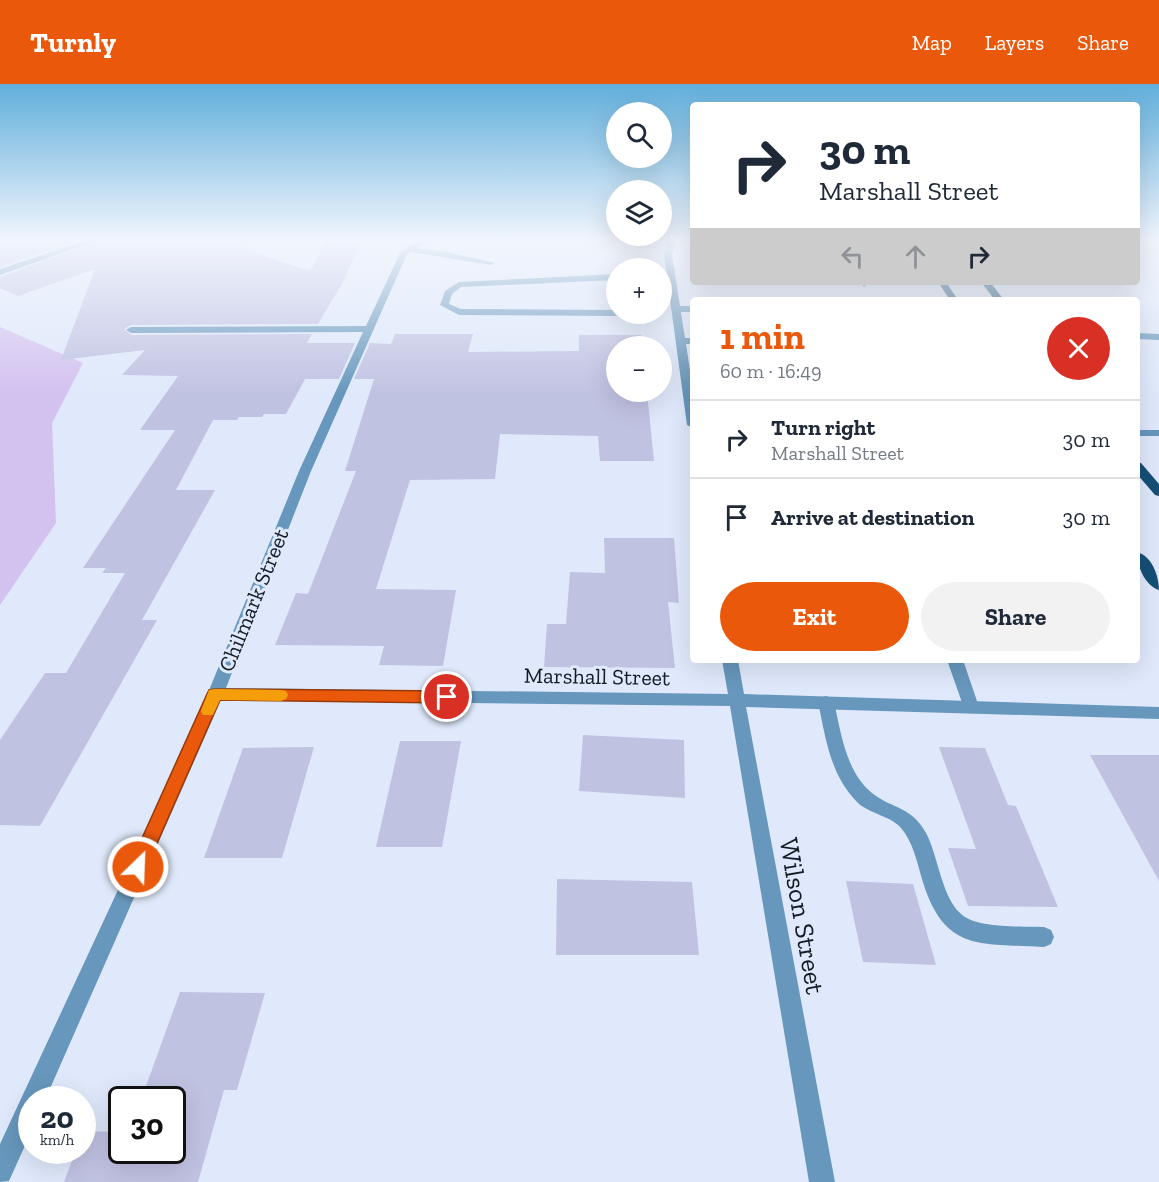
<!DOCTYPE html>
<html lang="en">
<head>
<meta charset="utf-8">
<style>
  body { margin:0; font-family:"Zilla Slab",serif; background:#f2f2f3; color:#1f2937; height:100vh; display:flex; flex-direction:column; font-size:22px; white-space:nowrap }
  * { box-sizing:border-box; margin:0 }
  p { font-size:20px; color:#747a83 }
  .icon { flex:none; width:33px; height:33px; fill:none; stroke:currentColor; stroke-width:2; stroke-linecap:round; stroke-linejoin:round }
  .map { position:relative; flex:1; overflow:hidden }
  .drawer { position:absolute; left:690px; top:213px; width:450px; height:366px; display:flex; flex-direction:column; background:#fff; border-radius:6px; box-shadow:0 6px 24px #0002 }
  .drawer>* { flex:none }
  .banner { position:absolute; left:690px; top:18px; width:450px; height:183px; border-radius:6px; box-shadow:0 6px 24px #0002; background:#fff; color:#1f2937; overflow:hidden }
  .controls { position:absolute; left:606px; top:18px; display:grid; gap:12px }
  .controls a { display:grid; place-items:center; width:66px; height:66px; border-radius:50%; background:#fff; box-shadow:0 6px 24px #0002; font-size:30px }
  .speed { position:absolute; left:18px; top:1002px; display:flex; gap:12px; font-size:30px; font-weight:700; text-align:center }
  .speed>* { display:grid; place-content:center; width:78px; height:78px; border-radius:50%; background:#fff; box-shadow:0 6px 24px #0002; line-height:1 }
  .speed small { font-size:15px; font-weight:400 }
  .speed .limit { border:3px solid #111; border-radius:9px; background:#fff; color:#111 }
  .pin { position:absolute; display:grid; place-items:center; width:51px; height:51px; color:#fff; margin:-26px; border:3px solid #fff; border-radius:50%; box-shadow:0 2px 6px #0007 }
  .me { position:absolute; width:66px; margin:-33px; rotate:24deg; stroke-linejoin:round; filter:drop-shadow(0 0 4px #0008) }
  .turn { display:flex; align-items:center; gap:21px; height:126px; padding:0 30px; font-size:27px }
  .turn .icon { width:78px; height:78px; stroke-width:2.5 }
  .turn b { display:block; font-size:42px; line-height:51px }
  .lanes { display:flex; align-items:center; height:57px; padding:0 30px; background:#0003; justify-content:center; gap:30px; direction:ltr }
  .lanes .off { opacity:.35 }
  .round { display:grid; place-items:center; flex:none; width:63px; height:63px; border-radius:32px; background:#f2f2f3 }
  .head { display:flex; align-items:center; justify-content:space-between; height:102px; padding:0 30px }
  h1 { font-size:36px; font-weight:700; line-height:45px; color:#ea580c }
  .cta { display:flex; gap:12px; margin-top:auto; padding:12px 30px }
  .cta a { flex:1; height:69px; border-radius:36px; background:#ea580c; color:#fff; font-size:24px; font-weight:700; line-height:69px; text-align:center }
  .cta a+a { background:#f2f2f3; color:#1f2937 }
  ul { padding:0; list-style:none }
  li { display:flex; align-items:center; gap:18px; height:78px; padding:0 30px; border-top:2px solid #e0e1e3 }
  li div { flex:1 }
  li b { display:block; font-size:22px }
  li em { font-style:normal }
  header { display:flex; align-items:center; gap:36px; box-sizing:border-box; height:84px; padding:0 30px; background:#ea580c; color:#fff }
  header strong { font-size:28px }
  nav { display:flex; gap:33px; margin-inline-start:auto; font-size:21px }
  .map>svg:first-child { display:block }
  .green { fill:#d3c1f0 }
  .building { fill:#c0c2e2 }
  .lines { fill:none; stroke-linecap:round; stroke-linejoin:round }
  .lane { fill:#6797bc; fill-rule:evenodd }
  .street { fill:#6797bc; fill-rule:evenodd }
  .primary { fill:#154f76; fill-rule:evenodd }
  .route { fill:#ea580c; stroke:#983908; stroke-width:1.5 }
  .slow { fill:#f59e0b }
  .labels { text-anchor:middle; stroke-width:6; stroke-linejoin:round; paint-order:stroke }
  .street-label { font-size:22px; fill:#151b25; stroke:#dfe9fb }
  .near-street-label { font-size:27px; fill:#151b25; stroke:#dfe9fb }
</style>
</head>
<body>
<header>
<strong>Turnly</strong>
<nav><a>Map</a><a>Layers</a><a>Share</a></nav>
</header>
<div class="map">
<svg width="1159" height="1098" viewBox="0 0 1159 1098">
  <rect width="100%" height="100%" fill="#dfe9fb"/>
  <path class="green" d="M 0,243 L 83,279 L 52,339 L 56,439 L 0,521 Z"/>
  <path class="building" d="M 0,157 L 77,157 L 0,183 Z
    M 98,157 L 222,157 L 310,187 L 327,157 L 361,157 L 343,198 L 318,240 L 131,241 L 124,245 L 131,251 L 312,250 L 307,259 L 355,259 L 339,295 L 305,295 L 286,330 L 264,330 L 262,333 L 239,333 L 237,336 L 213,336 L 176,406 L 215,406 L 142,536 L 157,536 L 40,742 L 0,741 L 0,656 L 45,589 L 66,589 L 125,489 L 102,489 L 106,484 L 83,484 L 175,346 L 140,346 L 178,292 L 122,291 L 145,266 L 61,276 L 95,185 L 18,212 L 0,204 L 0,193 Z
    M 395,250 L 473,250 L 468,268 L 579,267 L 579,251 L 641,251 L 642,262 L 616,262 L 616,308 L 647,308 L 654,377 L 600,377 L 598,352 L 500,350 L 495,395 L 410,396 L 376,505 L 456,506 L 443,582 L 379,581 L 384,562 L 275,561 L 296,509 L 308,510 L 356,387 L 345,387 L 374,295 L 354,295 L 370,259 L 391,260 Z
    M 604,454 L 674,454 L 679,519 L 668,518 L 675,584 L 544,583 L 547,540 L 566,540 L 570,488 L 605,489 Z
    M 583,651 L 684,656 L 685,714 L 579,707 Z
    M 400,657 L 461,657 L 442,763 L 376,763 Z
    M 314,663 L 282,774 L 204,774 L 243,664 Z
    M 939,663 L 985,664 L 1008,721 L 1016,722 L 1058,823 L 968,822 L 948,764 L 976,765 Z
    M 1090,671 L 1159,671 L 1159,797 Z
    M 557,795 L 692,798 L 699,871 L 556,871 Z
    M 846,797 L 913,800 L 936,881 L 863,878 Z
    M 180,908 L 265,909 L 237,1006 L 224,1006 L 198,1098 L 64,1098 L 76,1066 L 82,1066 L 83,1047 L 122,1048 L 122,1066 L 172,1066 L 172,1016 L 141,1016 Z"/>
  <g class="lines">
    <path class="lane" d="M 408,163 L 446,168 L 495,179 L 491,181 L 405,167 L 405,163 Z
      M 616,190 L 616,196 L 461,203 L 452,210 L 449,220 L 461,225 L 616,226 L 616,230 L 620,230 L 616,232 L 459,231 L 440,221 L 445,207 L 459,198 Z
      M 859,198 L 867,198 L 868,200 L 864,203 Z
      M 693,222 L 693,228 L 676,228 L 671,225 L 676,222 Z
      M 693,254 L 693,260 L 681,260 L 676,257 L 681,254 Z
      M 1137,346 L 1159,346 L 1159,352 L 1137,352 Z
      M 947,576 L 963,576 L 979,623 L 977,627 L 971,629 L 965,627 Z
      M 826,612 L 832,614 L 834,618 C 841,649 846,688 872,709 C 894,726 911,722 926,749 C 938,771 941,811 960,829 C 975,845 1023,842 1044,843 L 1051,846 L 1054,853 L 1051,860 L 1044,863 C 980,859 944,869 922,795 C 917,778 913,758 901,744 C 891,732 870,730 858,719 C 830,691 826,655 818,618 L 820,614 Z"/>
    <path class="street" d="M 84,157 L 96,157 L 0,191 L 0,185 Z
      M 417,157 L 428,157 L 407,170 L 311,387 L 226,604 L 728,610 L 722,576 L 738,576 L 744,610 L 1159,623 L 1159,635 L 746,623 L 835,1098 L 809,1098 L 730,622 L 221,616 L 45,1016 L 32,1016 L 32,1046 L 9,1097 L 0,1098 L 0,1060 L 196,638 L 299,387 L 363,248 L 131,249 L 126,246 L 131,243 L 366,242 L 400,169 Z
      M 667,157 L 675,157 L 672,171 L 693,305 L 693,344 L 687,341 L 664,171 Z
      M 675,157 L 693,157 L 693,160 Z
      M 1137,249 L 1159,250 L 1159,256 L 1137,255 Z"/>
    <path class="primary" d="M 938,198 L 946,198 L 958,216 L 950,216 Z
      M 981,198 L 990,198 L 1004,216 L 995,216 Z
      M 1137,378 L 1141,379 L 1159,400 L 1159,412 L 1155,411 L 1137,390 Z
      M 1137,468 C 1152,472 1159,492 1159,506 C 1144,501 1137,481 1137,468 Z"/>
  </g>
  <linearGradient id="sky" x2="0" y2="1"><stop stop-color="#61afdc"/><stop offset="0.5" stop-color="#f1f5fd"/><stop offset="1" stop-color="#f1f5fd" stop-opacity="0"/></linearGradient>
  <rect width="1159" height="311" fill="url(#sky)"/>
  <path class="route" d="M 215,605 L 447,607 L 452,609 L 454,613 L 452,617 L 447,619 L 220,616 L 144,789 L 138,791 L 132,789 L 129,783 L 207,610 L 209,606 Z"/>
  <path class="slow" d="M 215,605 L 281,606 L 286,607 L 288,611 L 286,615 L 281,617 L 220,616 L 213,631 L 203,631 L 201,627 L 209,606 Z"/>
  <g class="labels">
    <g class="street-label">
      <text transform="translate(253 516) rotate(-68)" y="8">Chilmark Street</text>
      <text transform="translate(597 592) rotate(1)" y="8">Marshall Street</text>
    </g>
    <g class="near-street-label">
      <text transform="translate(802 832) rotate(80)" y="9">Wilson Street</text>
    </g>
  </g>
</svg>
<div class="controls">
<a><svg class="icon" aria-label="search" viewBox="0 0 24 24"><circle cx="10" cy="10" r="6"/><path d="M15 15l6 6"/></svg></a>
<a><svg class="icon" aria-label="layers" viewBox="0 0 24 24"><path d="M12 4l9 5-9 5-9-5zM3 14l9 5 9-5"/></svg></a>
<a>+</a>
<a>−</a>
</div>
<div class="speed"><div>20<small>km/h</small></div><div class="limit">30</div></div>
<div class="pin" style="left:447px;top:613px;background:#d93025"><svg class="icon" aria-label="arrive" viewBox="0 0 24 24"><path d="M6 21V4h12l-3 4 3 4H6"/></svg></div>
<svg class="me" style="left:138px;top:783px" viewBox="-20 -20 40 40"><circle r="17" fill="#ea580c" stroke="#fff" stroke-width="3"/><path d="M0-11L8 9 0 5-8 9z" fill="#fff"/></svg>
<div class="banner">
<div class="turn"><svg class="icon" aria-label="right" viewBox="0 0 24 24"><path d="M7 20v-9h11M14 6l5 5-5 5"/></svg><div><b>30 m</b>Marshall Street</div></div>
<div class="lanes"><svg class="icon off" aria-label="left" viewBox="0 0 24 24"><path d="M17 20v-9H6M10 6l-5 5 5 5"/></svg><svg class="icon off" aria-label="ahead" viewBox="0 0 24 24"><path d="M12 20V5M6 11l6-6 6 6"/></svg><svg class="icon" aria-label="right" viewBox="0 0 24 24"><path d="M7 20v-9h11M14 6l5 5-5 5"/></svg></div>
</div>
<section class="drawer">
<div class="head"><div><h1>1 min</h1><p>60 m · 16:49</p></div><a class="round" style="background:#d93025;color:#fff"><svg class="icon" aria-label="close" viewBox="0 0 24 24"><path d="M6 6l12 12M18 6L6 18"/></svg></a></div>
<ul>
<li><svg class="icon" aria-label="right" viewBox="0 0 24 24"><path d="M7 20v-9h11M14 6l5 5-5 5"/></svg><div><b>Turn right</b><p>Marshall Street</p></div><em>30 m</em></li>
<li><svg class="icon" aria-label="arrive" viewBox="0 0 24 24"><path d="M6 21V4h12l-3 4 3 4H6"/></svg><div><b>Arrive at destination</b></div><em>30 m</em></li>
</ul>
<div class="cta"><a>Exit</a><a>Share</a></div>
</section>
</div>
</body>
</html>
